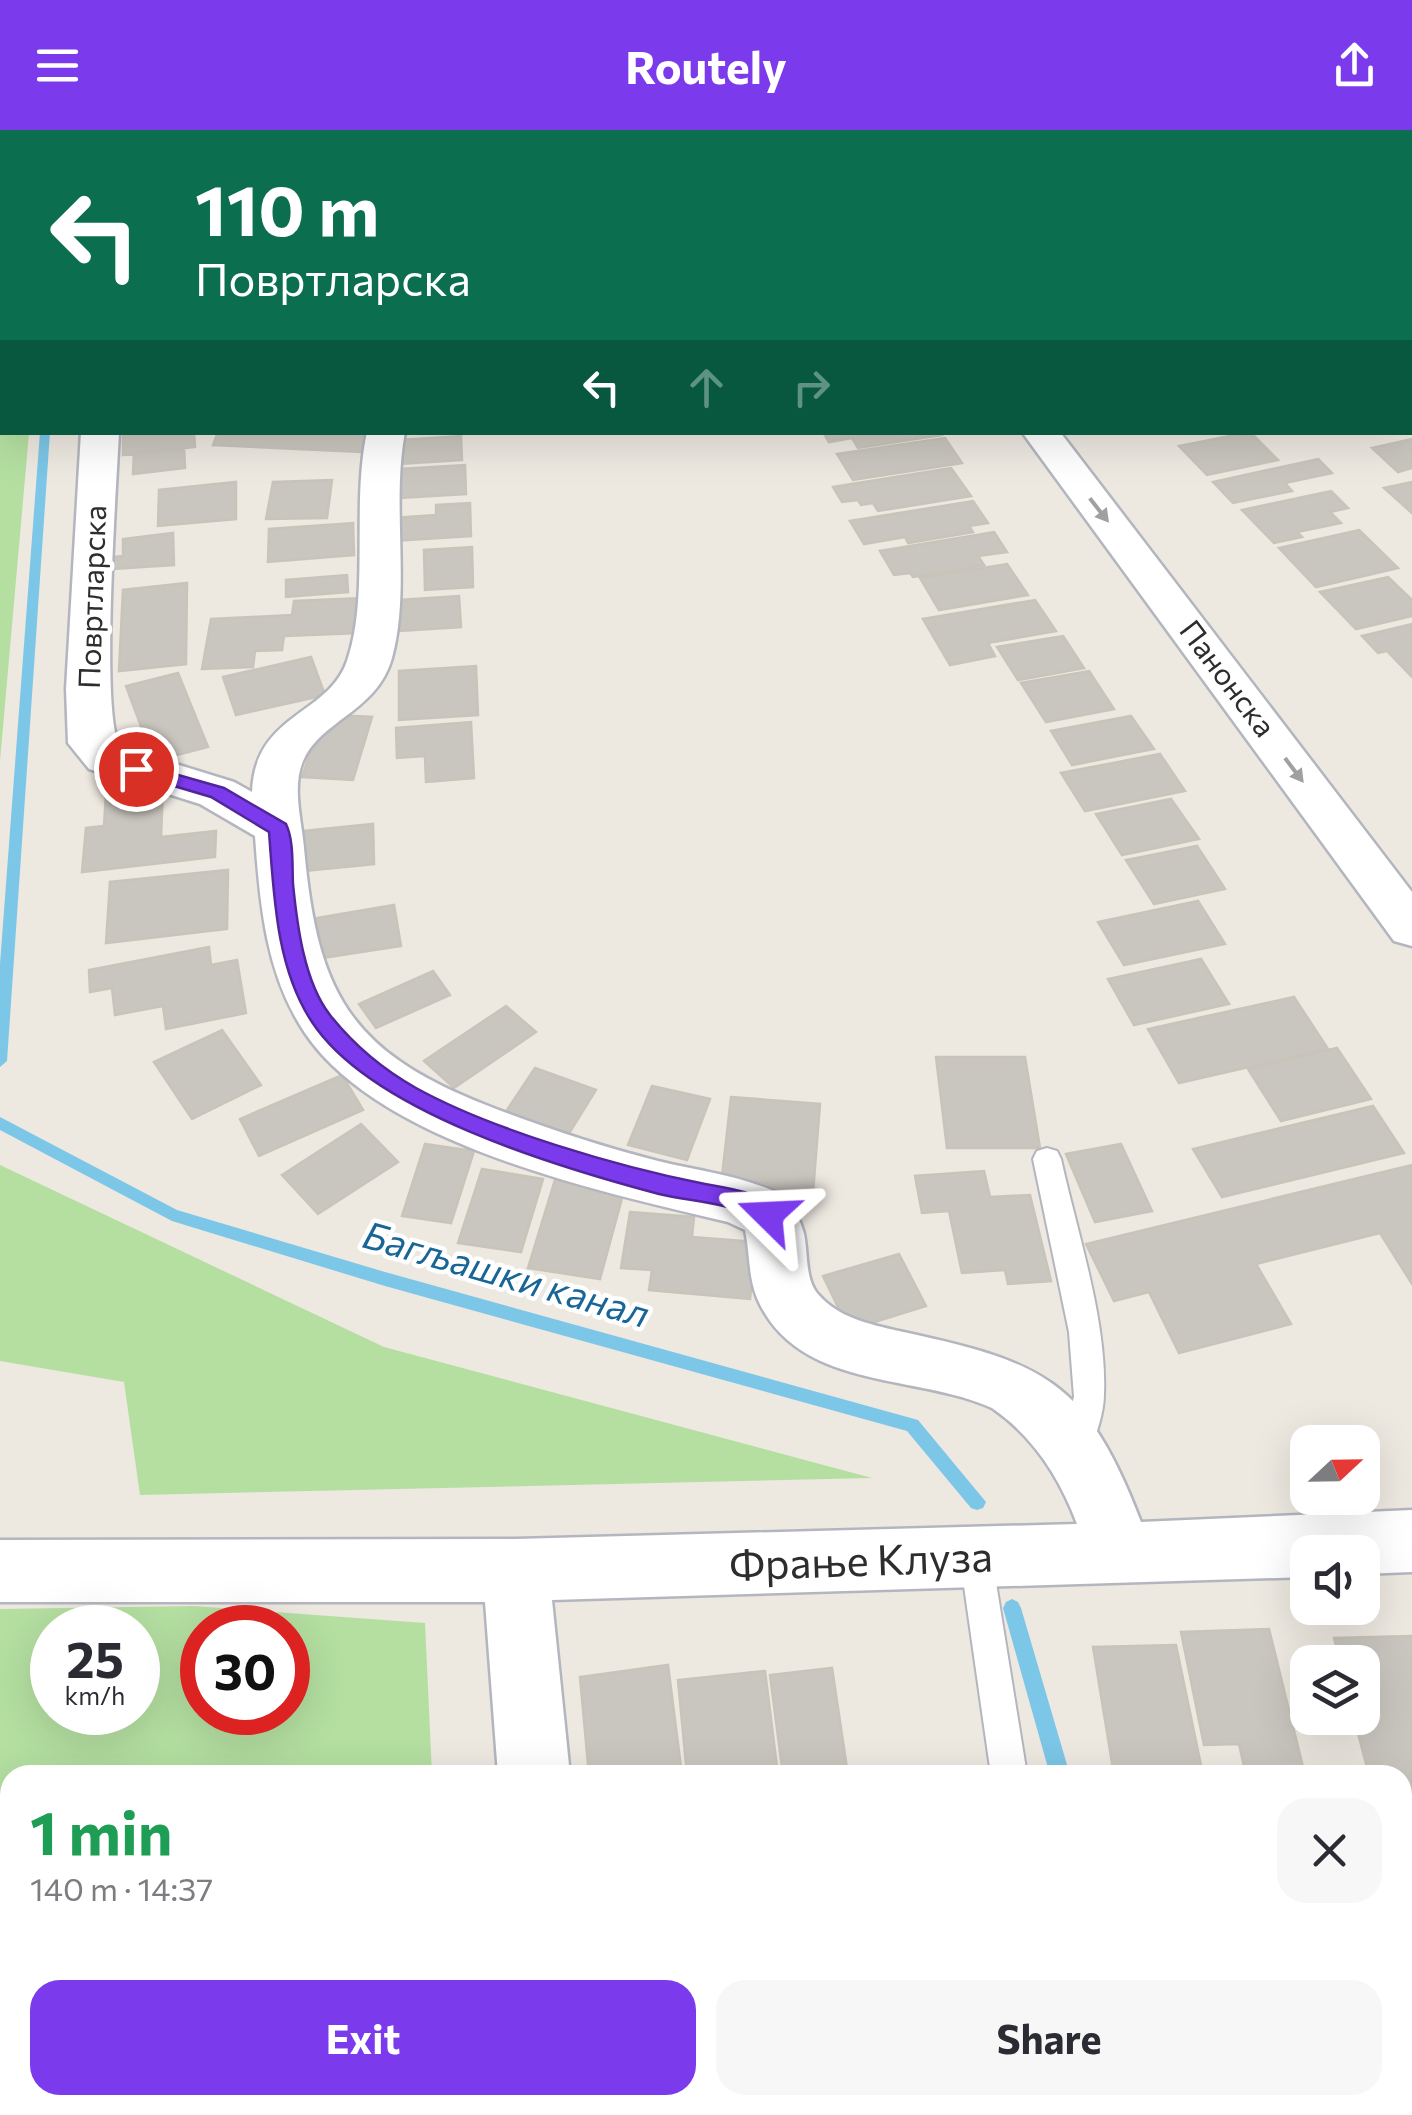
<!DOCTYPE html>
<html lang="en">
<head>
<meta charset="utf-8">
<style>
  body { margin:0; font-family:Commissioner,sans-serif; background:#f7f7f7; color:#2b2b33; height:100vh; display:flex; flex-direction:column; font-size:38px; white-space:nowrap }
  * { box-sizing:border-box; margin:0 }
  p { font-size:32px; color:#7c7c81 }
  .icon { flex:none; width:55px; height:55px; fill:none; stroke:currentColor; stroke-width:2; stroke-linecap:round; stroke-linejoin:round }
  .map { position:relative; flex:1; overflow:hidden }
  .panel { position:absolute; left:0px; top:1635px; width:1412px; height:350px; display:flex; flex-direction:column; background:#fff; border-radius:30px 30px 0 0; box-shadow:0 10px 40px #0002 }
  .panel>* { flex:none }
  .banner { position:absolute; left:0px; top:0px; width:1412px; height:305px; box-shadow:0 10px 40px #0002; background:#0b6e4f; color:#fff; overflow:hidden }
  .needle { width:65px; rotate:68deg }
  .controls { position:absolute; left:1290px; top:1295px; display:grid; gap:20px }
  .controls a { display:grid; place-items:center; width:90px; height:90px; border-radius:20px; background:#fff; box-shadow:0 10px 40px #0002; font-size:50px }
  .speed { position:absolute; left:30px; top:1475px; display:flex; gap:20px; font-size:50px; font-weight:700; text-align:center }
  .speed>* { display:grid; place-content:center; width:130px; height:130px; border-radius:50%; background:#fff; box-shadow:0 10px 40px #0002; line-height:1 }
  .speed small { font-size:25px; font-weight:400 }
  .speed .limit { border:15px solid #d22; background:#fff; color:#111 }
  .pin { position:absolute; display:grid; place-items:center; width:85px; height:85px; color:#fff; margin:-42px; border:5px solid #fff; border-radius:50%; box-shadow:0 2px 10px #0007 }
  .me { position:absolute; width:110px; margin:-55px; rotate:291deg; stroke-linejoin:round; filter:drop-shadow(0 0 8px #0008) }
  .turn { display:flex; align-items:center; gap:35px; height:210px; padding:0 30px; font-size:45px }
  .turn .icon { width:130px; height:130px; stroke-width:2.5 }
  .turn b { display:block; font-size:70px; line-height:85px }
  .lanes { display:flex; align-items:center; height:95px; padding:0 30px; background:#0003; justify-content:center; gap:50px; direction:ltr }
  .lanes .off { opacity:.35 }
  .round { display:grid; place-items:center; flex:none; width:105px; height:105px; border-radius:30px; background:#f7f7f7 }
  .overview { display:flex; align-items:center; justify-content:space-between; height:170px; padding:0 30px }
  h1 { font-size:60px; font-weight:700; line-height:75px; color:#1e9e55 }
  .button { display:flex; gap:20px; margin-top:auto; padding:20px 30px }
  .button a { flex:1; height:115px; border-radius:30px; background:#7c3aed; color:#fff; font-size:40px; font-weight:700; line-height:115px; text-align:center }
  .button a+a { background:#f7f7f7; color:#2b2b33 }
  header { display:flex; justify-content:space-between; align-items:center; height:130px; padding:0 30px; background:#7c3aed; color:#fff; font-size:45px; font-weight:700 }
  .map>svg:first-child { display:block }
  .green { fill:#b4dfa1; fill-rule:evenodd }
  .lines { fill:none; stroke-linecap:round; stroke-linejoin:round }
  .stream { fill:#7cc6e7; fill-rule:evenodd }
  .building { fill:#c9c6bf; stroke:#c9c4ba; stroke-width:2.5 }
  .service-casing { stroke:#b4b6bf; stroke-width:4 }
  .minor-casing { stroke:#b4b6bf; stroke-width:5 }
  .service { fill:#fff; fill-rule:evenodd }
  .minor { fill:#fff; fill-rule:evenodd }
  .oneway { fill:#a0a0a0 }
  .route { fill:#7c3aed; stroke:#51269a; stroke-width:2.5 }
  .labels { text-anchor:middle; stroke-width:9; stroke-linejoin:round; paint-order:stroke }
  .far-street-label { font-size:30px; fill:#2d2d2d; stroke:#fff }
  .water-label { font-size:38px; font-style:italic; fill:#186596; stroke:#fff }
  .near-street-label { font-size:42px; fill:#2d2d2d; stroke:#fff }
</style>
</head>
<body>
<header><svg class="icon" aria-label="menu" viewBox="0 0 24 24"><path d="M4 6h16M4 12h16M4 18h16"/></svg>Routely<svg class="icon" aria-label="share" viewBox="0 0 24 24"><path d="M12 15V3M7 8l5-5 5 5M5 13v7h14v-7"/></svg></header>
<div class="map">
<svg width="1412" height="1985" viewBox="0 0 1412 1985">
  <rect width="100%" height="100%" fill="#ede8e0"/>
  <path class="green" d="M 0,0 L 52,0 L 2,2 L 2,302 L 29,303 L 0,631 Z
    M 0,1035 L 384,1217 L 872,1348 L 140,1365 L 124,1252 L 0,1231 Z
    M 194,1476 L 425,1493 L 432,1645 L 10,1645 L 10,1975 L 448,1975 L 448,1985 L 0,1985 L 0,1479 ZM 52,1498 L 138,1498 L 138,1582 L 52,1582 ZM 202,1498 L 288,1498 L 288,1582 L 202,1582 Z"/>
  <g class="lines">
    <path class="stream" d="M 63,0 L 71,0 L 71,2 L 63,2 Z
      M 40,302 L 50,302 L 7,931 L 0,937 L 0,834 Z
      M 0,987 L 177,1080 L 385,1142 L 918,1290 L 986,1372 L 983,1378 L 977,1380 L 971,1378 L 907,1301 L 385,1156 L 172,1091 L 0,1000 Z
      M 1012,1469 L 1018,1472 L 1021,1478 L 1070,1645 L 1050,1645 L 1003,1478 L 1006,1472 Z
      M 1146,1975 L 1168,1975 L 1170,1985 L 1148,1985 Z"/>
  </g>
  <path class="building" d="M 123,302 L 194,302 L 195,317 L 123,325 Z
    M 218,302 L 367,302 L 361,322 L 213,315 Z
    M 823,302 L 941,302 L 942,305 L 858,318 L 852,308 L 829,312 Z
    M 1250,302 L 1278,330 L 1207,345 L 1179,316 Z
    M 461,306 L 462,330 L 399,334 L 400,310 Z
    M 945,308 L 962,333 L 853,350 L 837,324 Z
    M 1412,309 L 1412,338 L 1398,342 L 1372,318 Z
    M 184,318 L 185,338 L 133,344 L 134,323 Z
    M 1318,329 L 1332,343 L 1285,353 L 1292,361 L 1233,373 L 1213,352 Z
    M 465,335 L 466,364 L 400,368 L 400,339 Z
    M 951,338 L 971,366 L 878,381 L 873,373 L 861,375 L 858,370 L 842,372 L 833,357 Z
    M 332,350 L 327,388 L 266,389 L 273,352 Z
    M 236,352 L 236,389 L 158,396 L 159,360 Z
    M 1412,352 L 1412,383 L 1384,358 Z
    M 1331,361 L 1348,378 L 1330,382 L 1341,393 L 1297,402 L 1302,407 L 1274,413 L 1242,380 Z
    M 973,371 L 988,393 L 969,396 L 973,402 L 908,413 L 905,407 L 864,414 L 850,391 Z
    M 470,373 L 471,406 L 393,411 L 393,388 L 436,385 L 436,375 Z
    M 353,393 L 354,425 L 268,432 L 269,399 Z
    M 1359,400 L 1398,438 L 1316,457 L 1279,418 Z
    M 994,402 L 1007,422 L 978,426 L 984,435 L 913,447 L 910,443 L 894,445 L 880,421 Z
    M 173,403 L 174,435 L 113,439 L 113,427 L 123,426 L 123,409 Z
    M 472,417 L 473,457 L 425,460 L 424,420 Z
    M 1007,434 L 1028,465 L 939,480 L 920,448 Z
    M 347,445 L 348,462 L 286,467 L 286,450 Z
    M 1388,447 L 1412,470 L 1412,486 L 1356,499 L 1320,462 Z
    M 187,453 L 186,534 L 119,541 L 123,460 Z
    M 459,466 L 461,497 L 400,501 L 399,470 Z
    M 363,468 L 360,503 L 284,506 L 282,520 L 255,521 L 253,537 L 202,539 L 211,489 L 292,485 L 294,471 Z
    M 1035,470 L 1056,501 L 988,513 L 995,526 L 950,535 L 923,489 Z
    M 1412,494 L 1412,547 L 1387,521 L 1378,523 L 1362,506 Z
    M 1063,506 L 1084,538 L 1018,550 L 997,517 Z
    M 311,527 L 325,565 L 236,585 L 223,547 Z
    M 476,536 L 478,585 L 399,590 L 399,541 Z
    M 1089,541 L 1114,579 L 1046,592 L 1021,553 Z
    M 178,543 L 208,617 L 154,631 L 126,556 Z
    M 336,585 L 372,587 L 353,650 L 302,647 L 317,602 L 331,602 Z
    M 1131,586 L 1154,619 L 1072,635 L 1051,601 Z
    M 471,592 L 474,648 L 426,652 L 425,626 L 397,628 L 396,598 Z
    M 1160,624 L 1185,661 L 1085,681 L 1061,643 Z
    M 163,657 L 161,707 L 216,701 L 215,727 L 82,742 L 86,698 L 104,696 L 106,663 Z
    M 1171,669 L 1199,709 L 1122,725 L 1096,684 Z
    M 373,694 L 374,734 L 303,741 L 304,701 Z
    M 1197,716 L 1225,759 L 1154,774 L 1126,730 Z
    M 228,740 L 227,799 L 106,813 L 110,752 Z
    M 1198,771 L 1225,814 L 1124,835 L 1098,792 Z
    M 394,775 L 401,816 L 322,828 L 317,788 Z
    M 209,817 L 211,835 L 237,830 L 246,883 L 166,899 L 163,876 L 115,885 L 112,858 L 90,862 L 89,840 Z
    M 1201,829 L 1229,874 L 1134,895 L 1108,849 Z
    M 433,841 L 450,865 L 376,898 L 359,874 Z
    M 1294,867 L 1328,919 L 1179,953 L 1148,899 Z
    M 506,876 L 536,902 L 454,958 L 424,931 Z
    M 222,900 L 261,955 L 192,989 L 154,932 Z
    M 1337,918 L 1371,969 L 1281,991 L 1248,939 Z
    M 936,927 L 1025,927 L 1040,1018 L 947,1018 Z
    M 535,938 L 596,960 L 568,1005 L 505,983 Z
    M 342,945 L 363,980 L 259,1026 L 240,989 Z
    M 652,956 L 710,969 L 687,1030 L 628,1015 Z
    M 731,967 L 820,974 L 813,1063 L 721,1055 Z
    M 1373,976 L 1404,1023 L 1222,1067 L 1193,1019 Z
    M 361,994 L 398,1032 L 318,1084 L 282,1045 Z
    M 425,1014 L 474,1021 L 451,1093 L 402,1086 Z
    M 1121,1014 L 1152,1081 L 1095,1092 L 1066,1024 Z
    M 1412,1035 L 1412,1154 L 1380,1103 L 1256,1134 L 1291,1194 L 1179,1223 L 1149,1162 L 1114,1171 L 1086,1114 Z
    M 482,1039 L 543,1049 L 521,1122 L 458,1113 Z
    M 984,1041 L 990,1067 L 1030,1065 L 1051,1151 L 1008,1154 L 1005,1140 L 962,1143 L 949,1081 L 922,1083 L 915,1046 Z
    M 555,1050 L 624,1061 L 600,1149 L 528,1138 Z
    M 630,1082 L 694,1087 L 692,1107 L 756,1112 L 750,1169 L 649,1160 L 652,1140 L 621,1138 Z
    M 899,1124 L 926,1176 L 849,1200 L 823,1146 Z
    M 1269,1499 L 1305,1645 L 1246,1645 L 1239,1614 L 1204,1615 L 1181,1502 Z
    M 1412,1506 L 1412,1692 L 1402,1692 L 1402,1645 L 1369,1645 L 1354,1588 L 1362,1588 L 1362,1532 L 1340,1532 L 1334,1508 Z
    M 1176,1515 L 1203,1645 L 1114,1645 L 1093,1517 Z
    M 668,1535 L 682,1645 L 589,1645 L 580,1547 Z
    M 832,1538 L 848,1645 L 783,1645 L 770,1545 Z
    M 765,1541 L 778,1645 L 687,1645 L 678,1550 Z
    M 637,1975 L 803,1975 L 805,1985 L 638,1985 Z"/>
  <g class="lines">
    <defs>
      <path id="service" d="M 1047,1018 L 1057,1021 L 1061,1029 C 1077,1102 1107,1190 1104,1264 C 1104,1285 1094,1312 1085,1331 L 1074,1335 L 1063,1331 L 1058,1321 L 1074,1267 L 1069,1202 L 1033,1029 L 1037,1021 Z
        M 976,1412 L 988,1417 L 992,1428 L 1027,1645 L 991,1645 L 960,1428 L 964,1417 Z"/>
      <path id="minor" d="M 182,0 L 212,0 L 212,2 L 182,2 Z
        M 1095,0 L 1132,0 L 1133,2 L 1097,2 Z
        M 1410,18 L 1412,18 L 1412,36 L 1410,36 Z
        M 1410,207 L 1412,208 L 1412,230 L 1410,229 Z
        M 81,302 L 119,302 C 117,350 99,594 121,617 L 234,652 L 252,662 C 255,583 328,586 347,531 C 370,465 351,375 367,302 L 405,302 C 391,376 411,458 392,528 C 377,581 322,590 304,629 C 291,655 302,692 304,718 C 317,861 348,921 486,975 C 542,997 600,1016 658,1031 C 703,1042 747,1046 788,1068 C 794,1080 801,1091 804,1104 C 808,1122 805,1148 817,1163 C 838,1188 869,1194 899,1201 C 1042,1232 1086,1248 1141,1392 L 1412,1380 L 1412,1442 L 1362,1444 L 1362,1422 L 1308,1422 L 1308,1447 L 552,1470 L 570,1645 L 498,1645 L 485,1472 L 0,1472 L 0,1410 L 516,1409 L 1077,1394 C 1060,1348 1033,1306 992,1278 C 915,1243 797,1261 757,1168 C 748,1146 750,1123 745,1100 L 728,1092 C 603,1062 380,1015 305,903 C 266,845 260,775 255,706 L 200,674 L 89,639 L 68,613 L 66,559 Z
        M 1022,302 L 1060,302 L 1412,762 L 1412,816 L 1394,811 Z
        M 522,1975 L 602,1975 L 603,1985 L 523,1985 Z"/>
    </defs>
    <use href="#service" class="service-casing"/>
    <use href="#minor" class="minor-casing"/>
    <use href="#service" class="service"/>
    <use href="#minor" class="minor"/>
  </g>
  <defs><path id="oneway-solid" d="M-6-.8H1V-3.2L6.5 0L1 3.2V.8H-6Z" transform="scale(2.5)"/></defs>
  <g class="oneway">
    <use href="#oneway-solid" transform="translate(1099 380) rotate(52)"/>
    <use href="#oneway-solid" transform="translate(1294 640) rotate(53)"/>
  </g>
  <path class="route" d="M 136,633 L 224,658 L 286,694 C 294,711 292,735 293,754 C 297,794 304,852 330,885 C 353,914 384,940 416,958 C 492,1000 619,1037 705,1054 C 727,1058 769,1063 780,1085 L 777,1092 L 768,1094 C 756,1090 746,1083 734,1079 C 710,1071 684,1070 659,1064 C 558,1037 371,982 312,892 C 276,838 274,765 269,702 L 211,667 L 130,643 L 130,635 Z"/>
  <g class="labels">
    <g class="far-street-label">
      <text transform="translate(93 467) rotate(-88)" y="10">Повртларска</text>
      <text transform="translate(1227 549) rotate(53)" y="10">Панонска</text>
    </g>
    <g class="water-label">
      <text transform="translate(506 1145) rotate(16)" y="13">Багљашки канал</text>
    </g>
    <g class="near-street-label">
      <text transform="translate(861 1431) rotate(-2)" y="15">Фрање Клуза</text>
    </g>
  </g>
</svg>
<div class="controls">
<a><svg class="needle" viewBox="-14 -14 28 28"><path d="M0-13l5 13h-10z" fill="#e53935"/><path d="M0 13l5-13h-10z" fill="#7c7c81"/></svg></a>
<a><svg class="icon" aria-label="sound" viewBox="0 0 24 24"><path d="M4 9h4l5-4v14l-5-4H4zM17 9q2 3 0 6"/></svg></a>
<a><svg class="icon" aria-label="layers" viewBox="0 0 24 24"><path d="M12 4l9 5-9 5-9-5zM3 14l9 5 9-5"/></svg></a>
</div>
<div class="speed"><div>25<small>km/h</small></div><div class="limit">30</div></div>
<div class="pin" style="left:136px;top:639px;background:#d93025"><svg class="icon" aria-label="arrive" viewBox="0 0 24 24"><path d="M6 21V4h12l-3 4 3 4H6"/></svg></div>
<svg class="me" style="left:768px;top:1085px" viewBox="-20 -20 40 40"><path d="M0-17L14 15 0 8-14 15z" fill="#7c3aed" stroke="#fff" stroke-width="4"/></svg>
<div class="banner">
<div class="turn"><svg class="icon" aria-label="left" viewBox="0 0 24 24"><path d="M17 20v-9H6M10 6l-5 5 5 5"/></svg><div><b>110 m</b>Повртларска</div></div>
<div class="lanes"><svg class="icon" aria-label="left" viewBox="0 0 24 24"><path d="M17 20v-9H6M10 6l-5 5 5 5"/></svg><svg class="icon off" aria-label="ahead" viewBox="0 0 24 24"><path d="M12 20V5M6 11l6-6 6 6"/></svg><svg class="icon off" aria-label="right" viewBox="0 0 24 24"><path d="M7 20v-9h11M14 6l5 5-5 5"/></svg></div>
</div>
<section class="panel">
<div class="overview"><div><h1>1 min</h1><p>140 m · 14:37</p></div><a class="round"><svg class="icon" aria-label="close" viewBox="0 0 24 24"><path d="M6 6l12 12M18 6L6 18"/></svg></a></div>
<div class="button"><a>Exit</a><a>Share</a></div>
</section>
</div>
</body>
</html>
